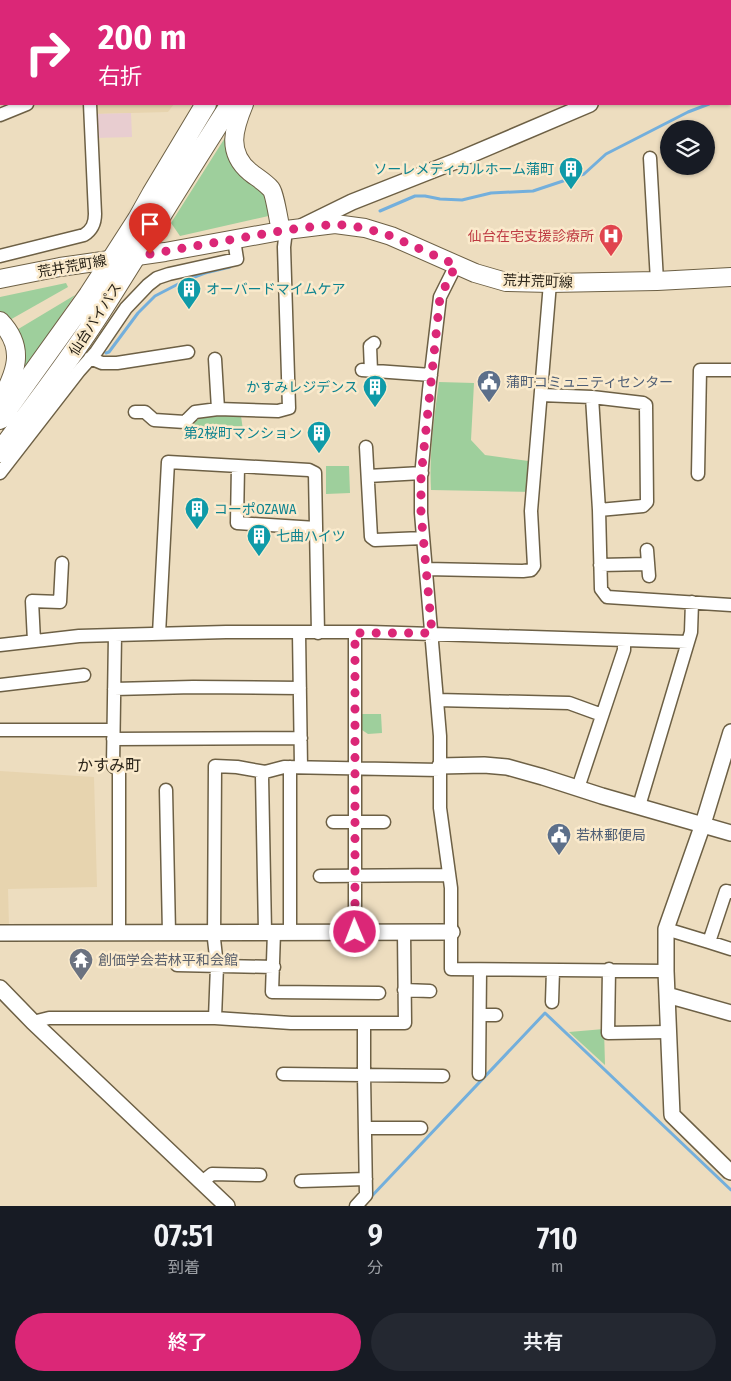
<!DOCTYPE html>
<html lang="ja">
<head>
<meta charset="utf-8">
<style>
  body { margin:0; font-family:"Fira Sans Condensed","Noto Sans JP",sans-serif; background:#242831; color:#f1f3f6; height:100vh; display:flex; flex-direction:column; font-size:19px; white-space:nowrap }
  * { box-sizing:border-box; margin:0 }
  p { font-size:16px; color:#9ea1a6 }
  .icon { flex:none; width:28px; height:28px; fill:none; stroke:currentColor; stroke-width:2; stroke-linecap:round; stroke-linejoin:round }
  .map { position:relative; height:1206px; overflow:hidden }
  .sheet { display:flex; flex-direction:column; background:#171b24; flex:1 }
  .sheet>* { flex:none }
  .guide { position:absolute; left:0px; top:0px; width:731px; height:105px; box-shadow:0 1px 4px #0004; background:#db2777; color:#fff; overflow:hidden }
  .fabs { position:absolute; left:660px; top:120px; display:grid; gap:10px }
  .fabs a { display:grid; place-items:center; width:55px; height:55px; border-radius:50%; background:#171b24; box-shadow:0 1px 4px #0004; font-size:25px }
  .pin { position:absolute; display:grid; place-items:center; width:42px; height:42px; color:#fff; margin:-51px -21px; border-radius:50% 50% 50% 0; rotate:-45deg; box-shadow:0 0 5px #0007 }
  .pin .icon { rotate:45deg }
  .me { position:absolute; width:55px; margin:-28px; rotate:359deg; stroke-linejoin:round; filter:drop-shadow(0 0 4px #0008) }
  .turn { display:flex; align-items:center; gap:18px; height:105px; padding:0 15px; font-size:22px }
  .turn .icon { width:65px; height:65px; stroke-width:2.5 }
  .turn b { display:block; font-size:35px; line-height:42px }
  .eta { display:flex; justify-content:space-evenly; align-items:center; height:85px; text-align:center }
  .eta b { font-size:30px; font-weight:600; line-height:35px }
  .button { display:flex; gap:10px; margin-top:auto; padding:10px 15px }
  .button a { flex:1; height:58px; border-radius:30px; background:#db2777; color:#fff; font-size:20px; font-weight:600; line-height:58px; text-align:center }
  .button a+a { background:#242831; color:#f1f3f6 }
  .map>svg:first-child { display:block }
  .built { fill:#e7d4af }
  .education { fill:#e8cdd0 }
  .green { fill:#9ecf9c }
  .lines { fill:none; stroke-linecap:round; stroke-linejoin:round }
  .stream { stroke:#73afdc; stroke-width:3 }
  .minor-casing { stroke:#6d6045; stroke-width:15 }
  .tertiary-casing { stroke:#6d6045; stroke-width:18 }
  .secondary-casing { stroke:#6d6045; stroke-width:20 }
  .trunk-casing { stroke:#6d6045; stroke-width:22 }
  .minor { stroke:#fff; stroke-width:12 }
  .tertiary { stroke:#fff; stroke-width:15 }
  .secondary { stroke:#fff; stroke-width:18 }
  .trunk { stroke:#fff; stroke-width:20 }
  .route { stroke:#db2777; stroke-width:9; stroke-dasharray:0 16.2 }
  .labels { text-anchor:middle; stroke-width:5; stroke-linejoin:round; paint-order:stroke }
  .culture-label { font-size:14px; fill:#0d838f; stroke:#faeacc; text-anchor:end }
  .health-label { font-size:14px; fill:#be3a42; stroke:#faeacc; text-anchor:end }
  .street-label { font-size:14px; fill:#282217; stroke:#faeacc }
  .service-label { font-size:14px; fill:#4e5e75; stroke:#faeacc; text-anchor:start }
  .worship-label { font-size:14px; fill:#5b616d; stroke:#faeacc; text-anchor:start }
  .quarter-label { font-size:16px; fill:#282217; stroke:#faeacc }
</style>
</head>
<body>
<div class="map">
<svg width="731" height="1206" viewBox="0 0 731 1206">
  <rect width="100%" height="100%" fill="#edddbf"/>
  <path class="built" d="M 90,0 L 242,0 L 241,1 L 90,1 Z
    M 94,104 L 174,104 L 168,112 L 94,114 Z
    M 0,771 L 94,777 L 97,887 L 8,889 L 9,926 L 0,926 Z"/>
  <path class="education" d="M 131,113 L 132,137 L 95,138 L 94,114 Z"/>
  <path class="green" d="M 228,133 L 262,189 L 273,215 L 180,236 L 171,223 Z
    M 66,283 L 68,287 L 8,321 L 0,311 L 0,297 Z
    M 75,295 L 23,371 L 15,331 Z
    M 439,382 L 474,383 L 471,440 L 485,455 L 536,462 L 533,492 L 431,490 C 429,454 434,418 439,382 Z
    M 223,414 L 241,416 L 243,430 L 191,427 L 202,415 Z
    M 326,466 L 349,466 L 350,493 L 326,494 Z
    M 362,714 L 381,714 L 382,733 L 368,734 L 362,730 Z
    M 604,1029 L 605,1065 L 569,1032 Z"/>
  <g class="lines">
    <path class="stream" d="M 730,96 L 731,96
      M 380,211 L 415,196 L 425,196 L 440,199 L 462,200 L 491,193 L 533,191 L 584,174 L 606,154 L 688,112 L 709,104
      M 106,353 L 109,352 L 138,313 L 155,296 L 184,281 L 205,273 L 230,267
      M 370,1198 L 545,1013 L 731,1190"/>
    <defs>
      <path id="minor" d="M 86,0 L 86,1
        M 451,0 L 451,1
        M 575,0 L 575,1
        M 650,0 L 651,1
        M 308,1 L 309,0
        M 532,1 L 538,0
        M 0,23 L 1,23
        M 0,115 L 27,104
        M 650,158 L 657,281
        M 0,256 L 84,235 C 92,230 95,224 95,214 L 90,104
        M 456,265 L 440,297 L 429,390 L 421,477 L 421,513 L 440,736 L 440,808 L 451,888 L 451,969 L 666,971
        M 90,358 L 102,363 L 117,363 L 188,352
        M 215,359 L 218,409
        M 362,370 L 431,375
        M 371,371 L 370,346 L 374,343
        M 541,395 L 592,397 L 643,403 L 646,405 L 647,502 L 643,506 L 599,510
        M 592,397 L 599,510 L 601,589 L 607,597 L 731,605
        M 135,412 L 145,412 L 154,420 L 185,422 L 195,412 L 218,409 L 278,411 L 289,408 L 284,247 L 286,230
        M 366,447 L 371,537 L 375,540 L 423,538
        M 238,466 L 237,523 L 316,528
        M 0,473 L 79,371 L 96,352 L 126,308 L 148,285 L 157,278 L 169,274 L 237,259 L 234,240
        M 698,474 L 700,370 L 731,370
        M 368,476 L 422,473
        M 647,550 L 649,576
        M 600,565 L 648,564
        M 426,569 L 523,571 L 531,570 L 534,566 L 531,511 L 550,283
        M 299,633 L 301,767
        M 355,633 L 355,932
        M 159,634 L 168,462 L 309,470 L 315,473 L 318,633
        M 115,635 L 226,632 L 370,632 L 688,642
        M 34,641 L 32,601 L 60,602 L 62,563
        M 0,645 L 79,636 L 115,635 L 113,766 L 119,771 L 119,932
        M 0,685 L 84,675
        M 114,689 L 193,687 L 300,688
        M 437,700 L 569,703 L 602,715
        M 0,730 L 113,730
        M 113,739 L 301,738
        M 290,767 L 290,932
        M 578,788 L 624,650 L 624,640
        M 166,790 L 169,933
        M 639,806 L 691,632 L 692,602
        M 333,822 L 384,822
        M 320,876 L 449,875
        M 731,892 L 726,891 L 709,942 L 731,949
        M 666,929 L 709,942
        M 265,932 L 262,776 L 265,772 L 284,767 L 440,770
        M 274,932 L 272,992 L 379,993
        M 177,965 L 274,967
        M 609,969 L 608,1033 L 668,1032
        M 404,990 L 430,991
        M 552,1002 L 553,970
        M 480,1015 L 496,1015
        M 215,1018 L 217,966 L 214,939 L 215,766 L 237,767 L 265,772
        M 33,1022 L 49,1018 L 215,1018 L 291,1023 L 405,1023 L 404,932
        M 283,1074 L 443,1076
        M 479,1074 L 480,970
        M 365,1128 L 421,1128
        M 301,1181 L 366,1179
        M 202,1182 L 212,1174 L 260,1175
        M 356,1206 L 366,1195 L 364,1075 L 364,1024"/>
      <path id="tertiary" d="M 730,47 L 731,47
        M 303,226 L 352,202 L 456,161 L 590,104
        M 731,732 L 703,824 L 666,929 L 666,971 L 672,1115 L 729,1171 L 731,1172
        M 440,766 L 484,765 L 507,767 L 543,777 L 602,796 L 731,833
        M 0,933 L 452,932
        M 0,988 L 33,1022 L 227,1206
        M 667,995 L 731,1013"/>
      <path id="secondary" d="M 244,104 C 234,128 226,152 250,172 C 256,177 265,182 271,189 C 275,194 279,223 281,231
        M 0,279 L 60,267 L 165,252 L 286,230 L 335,224 L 365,228 L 391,236 L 475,273 L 506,282 L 550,283 L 657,281 L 731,277
        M 0,321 C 27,349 15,373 0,402"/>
      <path id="trunk" d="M 266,1 L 267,0
        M 294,1 L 294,0
        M 0,419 L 89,295 L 138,219 L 152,194 L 206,104
        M 0,452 C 37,402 75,353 108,300 C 149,235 189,169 231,104"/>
    </defs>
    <use href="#minor" class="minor-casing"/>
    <use href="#tertiary" class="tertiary-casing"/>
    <use href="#secondary" class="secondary-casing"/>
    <use href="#trunk" class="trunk-casing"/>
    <use href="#minor" class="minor"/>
    <use href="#tertiary" class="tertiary"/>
    <use href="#secondary" class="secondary"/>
    <use href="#trunk" class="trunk"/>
  </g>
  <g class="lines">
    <path class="route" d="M 150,254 L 286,230 L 335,224 L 365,228 L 391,236 L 456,265 L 440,297 L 421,477 L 421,513 L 432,633 L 355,633 L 355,932"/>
  </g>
  <defs>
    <symbol id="building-pin" viewBox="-11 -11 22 30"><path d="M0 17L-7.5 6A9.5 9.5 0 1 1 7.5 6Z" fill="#0f9aa8" stroke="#faeacc"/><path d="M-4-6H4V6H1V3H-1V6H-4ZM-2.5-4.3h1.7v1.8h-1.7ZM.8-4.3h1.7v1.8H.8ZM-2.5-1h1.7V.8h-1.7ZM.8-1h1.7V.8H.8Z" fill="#fff"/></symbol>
    <symbol id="hospital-pin" viewBox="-11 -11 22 30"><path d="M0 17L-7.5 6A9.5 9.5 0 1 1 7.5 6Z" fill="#e0444e" stroke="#faeacc"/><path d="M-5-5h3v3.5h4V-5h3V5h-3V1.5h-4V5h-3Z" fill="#fff"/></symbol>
    <symbol id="civic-pin" viewBox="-11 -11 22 30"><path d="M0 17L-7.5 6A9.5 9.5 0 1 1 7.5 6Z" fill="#5c6f8a" stroke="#faeacc"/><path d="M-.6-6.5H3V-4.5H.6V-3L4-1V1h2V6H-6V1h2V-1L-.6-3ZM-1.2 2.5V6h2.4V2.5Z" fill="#fff"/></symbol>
    <symbol id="temple-pin" viewBox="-11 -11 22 30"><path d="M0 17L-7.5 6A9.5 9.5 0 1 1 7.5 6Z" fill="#6b7280" stroke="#faeacc"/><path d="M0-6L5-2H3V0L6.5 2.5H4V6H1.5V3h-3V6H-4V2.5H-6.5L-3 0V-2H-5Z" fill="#fff"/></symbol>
  </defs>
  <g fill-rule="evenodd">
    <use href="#building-pin" x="557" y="155" width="28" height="38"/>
    <use href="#hospital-pin" x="597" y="222" width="28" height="38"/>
    <use href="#building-pin" x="175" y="275" width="28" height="38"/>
    <use href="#civic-pin" x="475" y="368" width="28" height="38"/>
    <use href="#building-pin" x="361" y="373" width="28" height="38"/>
    <use href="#building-pin" x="305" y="419" width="28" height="38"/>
    <use href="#building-pin" x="183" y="495" width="28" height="38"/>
    <use href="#building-pin" x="245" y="522" width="28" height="38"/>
    <use href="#civic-pin" x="545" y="821" width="28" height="38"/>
    <use href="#temple-pin" x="67" y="946" width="28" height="38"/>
  </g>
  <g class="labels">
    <g class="culture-label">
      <text x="554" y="174">ソーレメディカルホーム蒲町</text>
      <text x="206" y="294" text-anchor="start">オーバードマイムケア</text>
      <text x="358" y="392">かすみレジデンス</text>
      <text x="302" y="438">第2桜町マンション</text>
      <text x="214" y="514" text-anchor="start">コーポOZAWA</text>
      <text x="276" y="541" text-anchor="start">七曲ハイツ</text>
    </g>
    <g class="health-label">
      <text x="594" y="241">仙台在宅支援診療所</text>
    </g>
    <g class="street-label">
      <text transform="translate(72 266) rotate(-10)" y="5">荒井荒町線</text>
      <text transform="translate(538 281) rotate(2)" y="5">荒井荒町線</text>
      <text transform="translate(95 319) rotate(-57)" y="5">仙台バイパス</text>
    </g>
    <g class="service-label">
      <text x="506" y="387">蒲町コミュニティセンター</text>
      <text x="576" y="840">若林郵便局</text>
    </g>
    <g class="worship-label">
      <text x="98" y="965">創価学会若林平和会館</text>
    </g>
    <g class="quarter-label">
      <text x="109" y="771">かすみ町</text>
    </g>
  </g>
</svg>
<div class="fabs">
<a><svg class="icon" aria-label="layers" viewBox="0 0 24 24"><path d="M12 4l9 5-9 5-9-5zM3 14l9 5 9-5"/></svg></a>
</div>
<div class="pin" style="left:150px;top:254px;background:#d93025"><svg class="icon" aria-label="arrive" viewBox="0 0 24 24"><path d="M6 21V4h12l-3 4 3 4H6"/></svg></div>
<svg class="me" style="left:355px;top:932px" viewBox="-20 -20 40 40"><circle r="17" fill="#db2777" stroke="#fff" stroke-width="3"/><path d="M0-11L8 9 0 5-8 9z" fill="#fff"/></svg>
<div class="guide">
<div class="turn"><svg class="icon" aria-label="right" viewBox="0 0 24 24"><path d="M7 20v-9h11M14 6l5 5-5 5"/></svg><div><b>200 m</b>右折</div></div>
</div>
</div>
<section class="sheet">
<div class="eta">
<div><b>07:51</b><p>到着</p></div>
<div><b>9</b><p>分</p></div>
<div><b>710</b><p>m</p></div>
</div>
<div class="button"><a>終了</a><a>共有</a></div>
</section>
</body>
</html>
